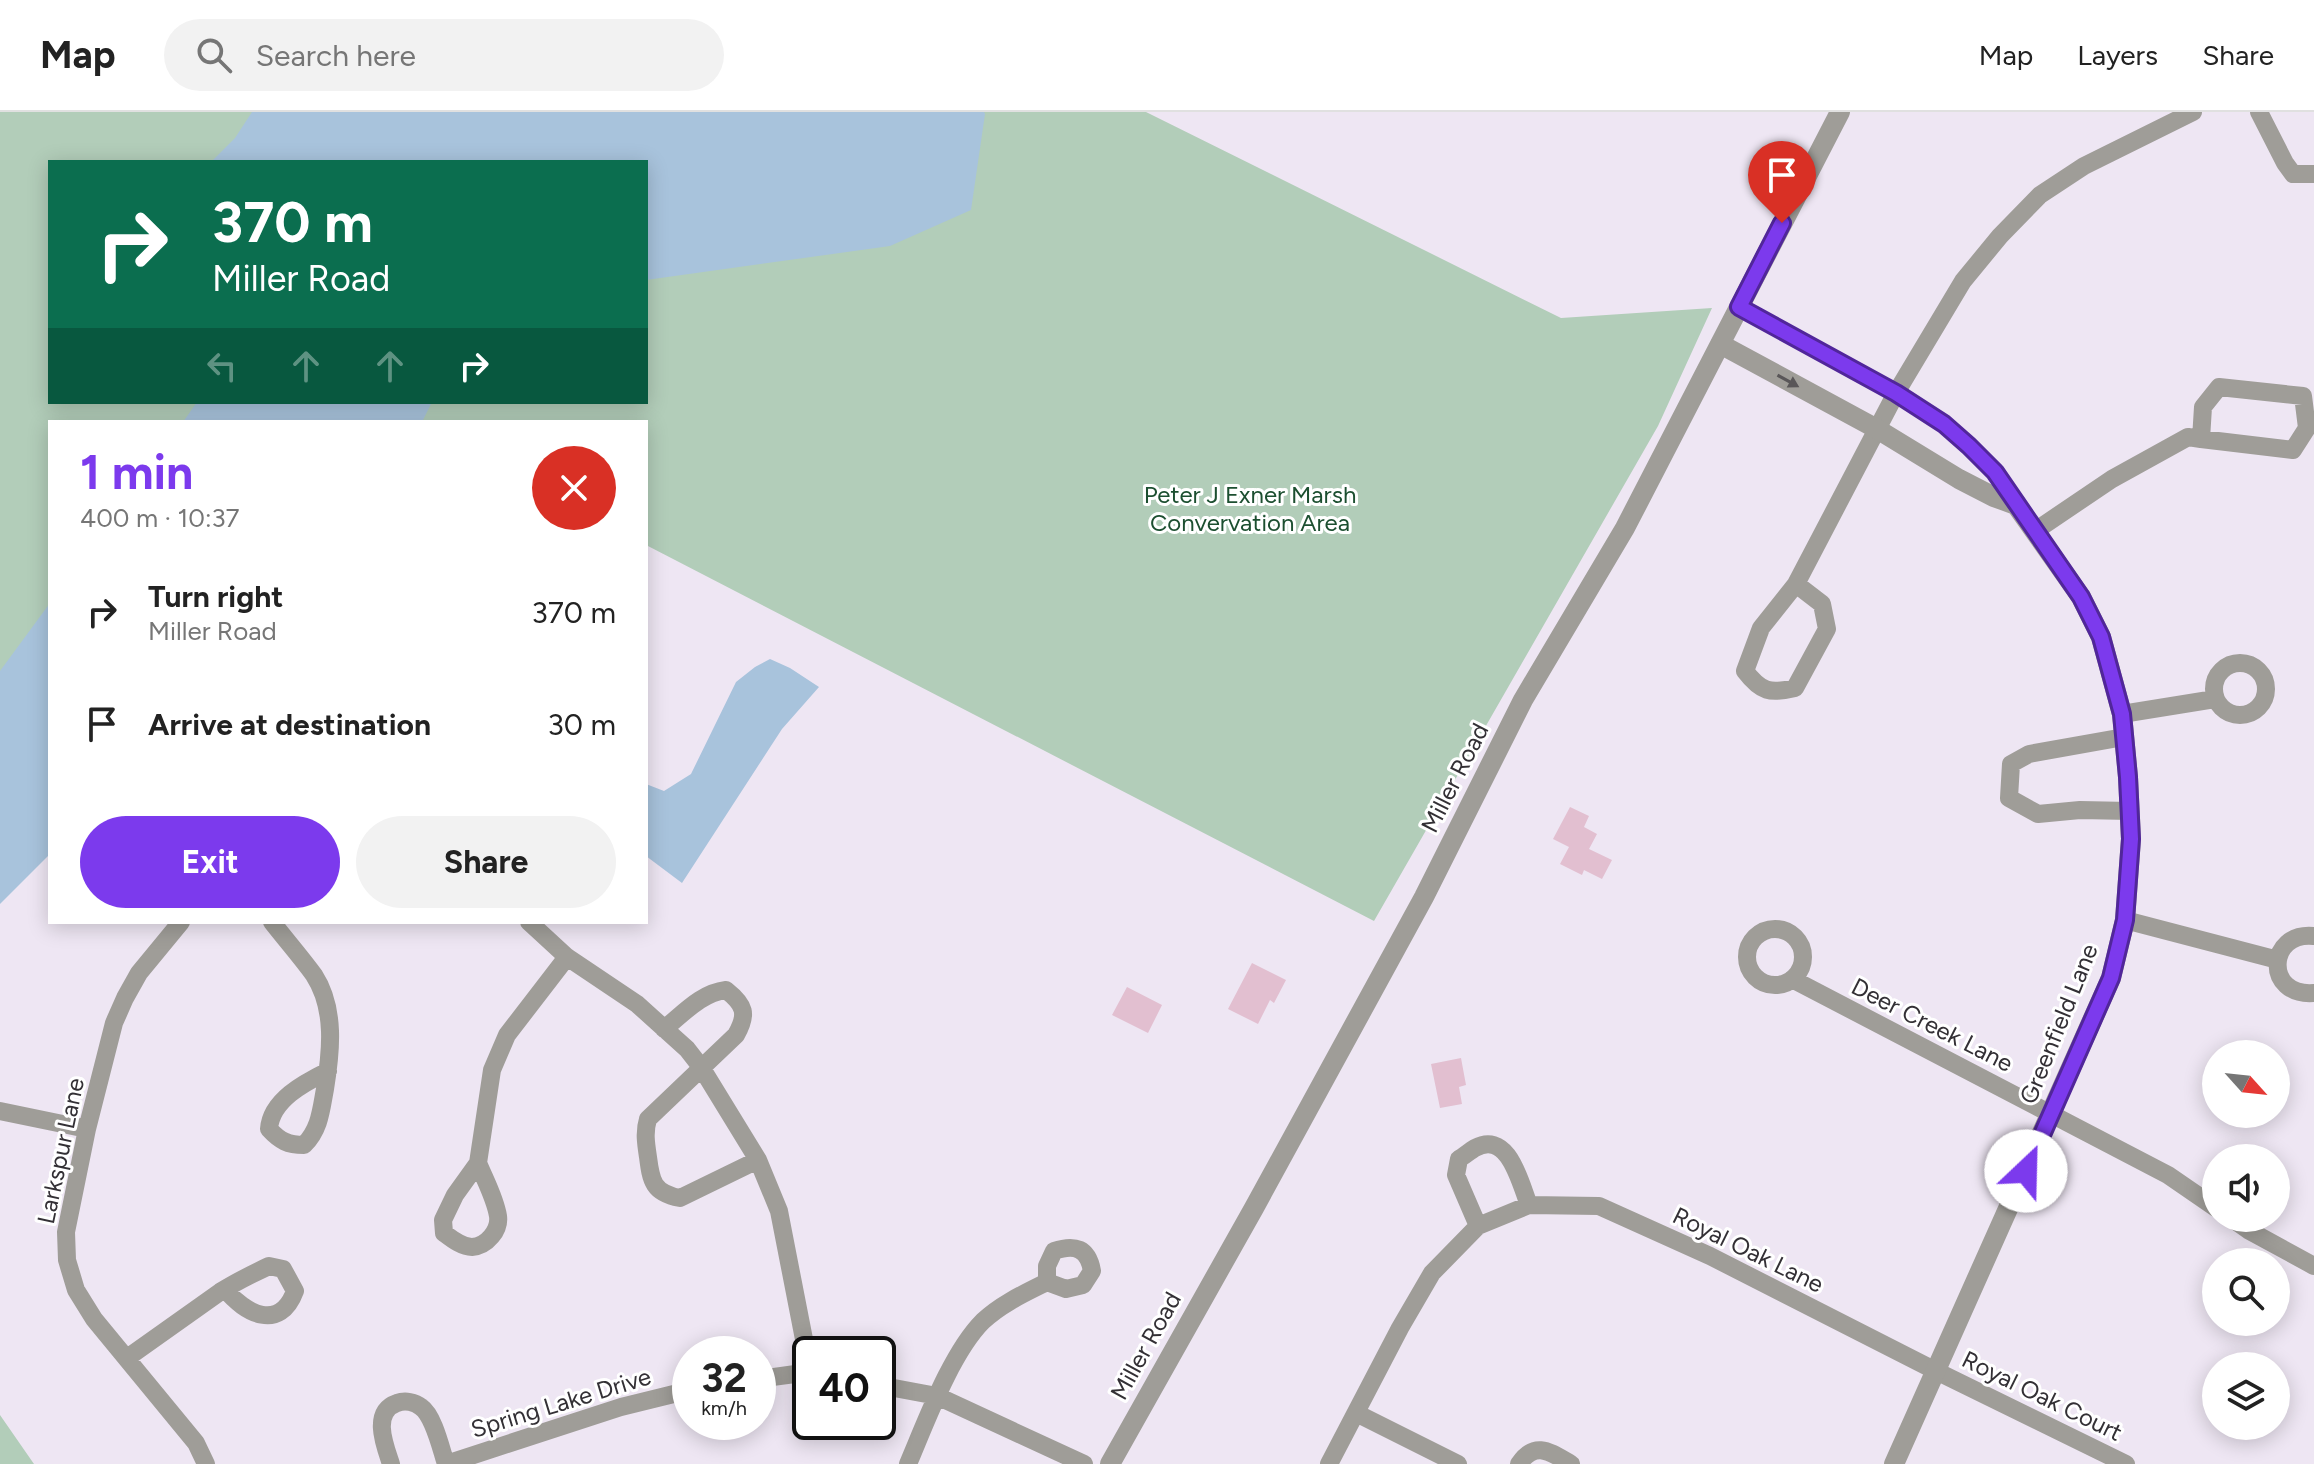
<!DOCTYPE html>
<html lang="en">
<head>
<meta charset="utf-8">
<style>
  body { margin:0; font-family:Figtree,sans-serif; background:#f2f2f2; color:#222; height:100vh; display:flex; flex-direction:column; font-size:30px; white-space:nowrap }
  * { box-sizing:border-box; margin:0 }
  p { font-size:26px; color:#767676 }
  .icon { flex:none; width:44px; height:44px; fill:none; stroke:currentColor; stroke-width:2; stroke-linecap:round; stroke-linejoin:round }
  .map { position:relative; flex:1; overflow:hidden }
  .drawer { position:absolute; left:48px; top:308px; width:600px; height:504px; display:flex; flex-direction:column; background:#fff; border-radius:0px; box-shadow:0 4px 20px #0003 }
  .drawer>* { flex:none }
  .guide { position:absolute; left:48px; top:48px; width:600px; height:244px; border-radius:0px; box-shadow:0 4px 20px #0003; background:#0b6e4f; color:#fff; overflow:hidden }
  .needle { width:52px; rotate:117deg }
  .buttons { position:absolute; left:2202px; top:928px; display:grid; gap:16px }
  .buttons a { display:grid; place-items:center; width:88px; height:88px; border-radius:50%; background:#fff; box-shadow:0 4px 20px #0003; font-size:40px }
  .speed { position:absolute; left:672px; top:1224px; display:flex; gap:16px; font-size:40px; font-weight:700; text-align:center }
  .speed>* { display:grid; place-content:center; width:104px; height:104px; border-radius:50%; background:#fff; box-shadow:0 4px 20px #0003; line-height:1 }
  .speed small { font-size:20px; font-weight:400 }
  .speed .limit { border:4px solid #111; border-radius:12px; background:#fff; color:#111 }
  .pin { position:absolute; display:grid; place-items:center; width:68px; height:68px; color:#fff; margin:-82px -34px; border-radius:50% 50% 50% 0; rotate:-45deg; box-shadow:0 0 8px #0007 }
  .pin .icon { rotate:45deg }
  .me { position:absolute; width:88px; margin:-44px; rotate:24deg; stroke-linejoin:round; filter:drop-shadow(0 0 6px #0008) }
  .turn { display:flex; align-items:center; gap:28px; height:168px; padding:0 32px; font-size:36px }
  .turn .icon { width:104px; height:104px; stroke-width:2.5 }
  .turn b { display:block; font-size:56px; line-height:68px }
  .lanes { display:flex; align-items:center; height:76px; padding:0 32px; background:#0003; justify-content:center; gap:40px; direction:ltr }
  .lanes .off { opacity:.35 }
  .round { display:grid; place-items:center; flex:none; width:84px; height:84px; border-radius:42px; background:#f2f2f2 }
  .overview { display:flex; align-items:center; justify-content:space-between; height:136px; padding:0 32px }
  h1 { font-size:48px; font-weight:700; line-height:60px; color:#7c3aed }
  .button { display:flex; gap:16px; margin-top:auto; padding:16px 32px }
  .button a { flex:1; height:92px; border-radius:48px; background:#7c3aed; color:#fff; font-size:32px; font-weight:700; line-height:92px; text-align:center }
  .button a+a { background:#f2f2f2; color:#222 }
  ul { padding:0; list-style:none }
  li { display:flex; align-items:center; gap:24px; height:112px; padding:0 32px }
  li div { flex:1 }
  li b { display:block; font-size:30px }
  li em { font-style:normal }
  header { display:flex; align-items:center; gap:48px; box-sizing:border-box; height:112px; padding:0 40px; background:#fff; border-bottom:2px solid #e0e0e0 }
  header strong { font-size:38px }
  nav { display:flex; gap:44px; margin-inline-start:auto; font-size:28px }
  .search { width:560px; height:72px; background:#f2f2f2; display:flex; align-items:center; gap:20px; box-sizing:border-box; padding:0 28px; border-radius:44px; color:#767676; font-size:30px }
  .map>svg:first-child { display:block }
  .green { fill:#b2cdb9; fill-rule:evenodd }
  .water { fill:#a8c3dc }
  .building { fill:#e2bfd0 }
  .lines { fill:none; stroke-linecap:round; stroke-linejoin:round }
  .minor { stroke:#9f9d98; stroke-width:18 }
  .tertiary { stroke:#9f9d98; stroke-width:20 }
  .oneway { fill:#595658 }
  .route-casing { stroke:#51269a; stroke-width:20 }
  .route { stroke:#7c3aed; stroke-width:14 }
  .labels { text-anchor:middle; stroke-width:6; stroke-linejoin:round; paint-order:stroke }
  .park-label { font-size:24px; fill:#1c4f30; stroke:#fff }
  .street-label { font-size:24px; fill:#333035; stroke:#fff }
</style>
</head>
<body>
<header>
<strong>Map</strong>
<div class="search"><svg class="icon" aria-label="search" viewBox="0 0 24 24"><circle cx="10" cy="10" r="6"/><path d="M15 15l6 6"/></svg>Search here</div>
<nav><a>Map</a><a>Layers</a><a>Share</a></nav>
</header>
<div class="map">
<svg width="2314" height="1352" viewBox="0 0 2314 1352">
  <rect width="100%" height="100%" fill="#eee6f3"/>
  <path class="green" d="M 0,0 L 1146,0 L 1561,206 L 1712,196 L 1658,314 L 1374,809 L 646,433 L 646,310 L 50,310 L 50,709 L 0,748 ZM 50,50 L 646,50 L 646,290 L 50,290 Z
    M 0,1303 L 34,1352 L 0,1352 Z"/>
  <path class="water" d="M 252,0 L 984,0 L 985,2 L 971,98 L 890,134 L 646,168 L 646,50 L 211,50 L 235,26 Z
    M 197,290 L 432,290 L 422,310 L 183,310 Z
    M 50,491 L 50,742 L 0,792 L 0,559 Z
    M 770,547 L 790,556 L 819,575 L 782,617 L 682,771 L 646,744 L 646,672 L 664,679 L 691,662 L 736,570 L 755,555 Z"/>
  <path class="building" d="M 1570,695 L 1589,704 L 1584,715 L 1597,722 L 1589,737 L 1612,748 L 1602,767 L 1584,758 L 1582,763 L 1560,752 L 1569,735 L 1553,727 Z
    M 1252,851 L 1286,868 L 1274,891 L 1270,888 L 1258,912 L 1228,897 Z
    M 1127,875 L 1162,893 L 1148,921 L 1112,903 Z
    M 1461,946 L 1466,973 L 1459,975 L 1462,992 L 1440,996 L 1431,952 Z"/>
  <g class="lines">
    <path class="minor" d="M 2259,0 L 2285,51 L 2293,62 L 2314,62
      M 1739,195 L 1896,281 L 1944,312 L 1969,334 L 1995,360 L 2016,393
      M 2035,419 L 2112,367 L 2188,325 L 2201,327 L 2293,338 L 2307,316 L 2303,284 L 2219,275 L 2203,295 L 2201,327
      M 1796,472 L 1822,492 L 1827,517 L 1795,576 C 1770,582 1761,580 1745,559 L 1761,516 L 1796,472 L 1896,281 L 1963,169 L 2000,124 L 2040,83 L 2084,54 L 2193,0
      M2214 577a26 26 0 1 1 52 0a26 26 0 1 1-52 0Z
      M 2122,602 L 2215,587
      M 2124,625 L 2029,642 L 2011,652 L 2009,686 L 2038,702 L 2080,698 L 2130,699
      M 2125,808 L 2278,848
      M 181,810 L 139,861 L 125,886 L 114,911 L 87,1017 L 66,1120 L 67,1148 L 76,1178 L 94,1207 L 196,1331 L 206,1352
      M 272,810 C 286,828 301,845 314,863 C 336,897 331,940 325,977 C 321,998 320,1017 304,1033 C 288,1033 280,1029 269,1017 C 271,988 304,971 328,959
      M 529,810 L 567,845 L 637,892 L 687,937 L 701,955 L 758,1048 L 779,1099 L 810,1258
      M1747 845a28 28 0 1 1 56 0a28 28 0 1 1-56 0Z
      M 2314,824 C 2267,819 2264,885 2314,881
      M 1792,867 L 2168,1063 L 2216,1096
      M 664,917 C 684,901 701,881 726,878 C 745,893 748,902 736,923 L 648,1007 C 644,1020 646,1032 648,1045 C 651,1069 653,1081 680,1086 L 758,1048
      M 0,999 L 87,1017
      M 478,1051 C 485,1068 495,1086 498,1104 C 500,1118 487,1134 472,1135 C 462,1135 452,1127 444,1121 L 443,1108 L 455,1083 L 478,1051 L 492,958 L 507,923 L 567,845
      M 2231,1106 L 2248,1118 L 2314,1154
      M 1478,1114 L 1456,1063 L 1459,1047 C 1464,1044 1470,1039 1475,1036 C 1509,1018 1520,1071 1529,1093
      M 127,1246 L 220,1180 C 236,1170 252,1162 269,1154 L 283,1157 L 295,1179 C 280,1220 245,1202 225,1177
      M 758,1267 L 810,1260
      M 878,1273 L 937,1284 L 1084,1352
      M 1356,1301 L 1458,1352
      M 391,1352 C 385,1334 371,1300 397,1291 C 405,1288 415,1290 421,1295 C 434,1304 441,1337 446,1352
      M 446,1352 L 621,1295 L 690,1278
      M 908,1352 C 926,1310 951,1241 983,1209 C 1001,1192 1025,1181 1047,1170 L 1066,1177 L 1083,1173 L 1092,1159 C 1088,1136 1075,1132 1054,1139 L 1047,1154 L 1047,1170
      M 1329,1352 L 1400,1216 L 1432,1161 L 1478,1114 L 1529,1093 L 1599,1094 L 1710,1144 L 1936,1259 L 2126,1352
      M 1519,1352 C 1535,1328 1550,1340 1571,1352"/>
    <path class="tertiary" d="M 1720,232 L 1877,317 L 1959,367 L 1994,385 L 2016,393 L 2081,485 L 2101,525 L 2122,602 L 2128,665 L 2131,727 L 2125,808 L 2111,866 L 1894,1352
      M 1110,1352 L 1254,1096 L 1424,785 L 1523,588 L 1625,416 L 1840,0"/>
  </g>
  <defs><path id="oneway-solid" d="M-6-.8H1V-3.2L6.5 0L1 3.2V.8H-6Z" transform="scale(2)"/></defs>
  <use class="oneway" href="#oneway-solid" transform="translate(1788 269) rotate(29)"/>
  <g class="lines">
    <defs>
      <path id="route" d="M 1782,111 L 1739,195 L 1896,281 L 1944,312 L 1969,334 L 1995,360 L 2081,485 L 2101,525 L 2122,602 L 2128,665 L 2131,727 L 2125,808 L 2111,866 L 2026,1059"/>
    </defs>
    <use href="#route" class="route-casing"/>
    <use href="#route" class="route"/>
  </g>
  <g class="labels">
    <g class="park-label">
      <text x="1250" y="391">Peter J Exner Marsh<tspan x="1250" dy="28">Convervation Area</tspan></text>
    </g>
    <g class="street-label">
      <text transform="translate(1455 666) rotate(-63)" y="8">Miller Road</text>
      <text transform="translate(2059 912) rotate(-68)" y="8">Greenfield Lane</text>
      <text transform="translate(1932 913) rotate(27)" y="8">Deer Creek Lane</text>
      <text transform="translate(61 1039) rotate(-78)" y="8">Larkspur Lane</text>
      <text transform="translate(1748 1138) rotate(26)" y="8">Royal Oak Lane</text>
      <text transform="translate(1146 1234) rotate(-61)" y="8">Miller Road</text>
      <text transform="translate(2042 1284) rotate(26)" y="8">Royal Oak Court</text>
      <text transform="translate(561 1291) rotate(-17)" y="8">Spring Lake Drive</text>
    </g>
  </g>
</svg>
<div class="buttons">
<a><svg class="needle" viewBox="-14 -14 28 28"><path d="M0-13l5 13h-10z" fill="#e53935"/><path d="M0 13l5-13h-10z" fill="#767676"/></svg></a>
<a><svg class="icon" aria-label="sound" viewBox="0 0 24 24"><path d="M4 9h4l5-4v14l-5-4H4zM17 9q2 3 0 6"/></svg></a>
<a><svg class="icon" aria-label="search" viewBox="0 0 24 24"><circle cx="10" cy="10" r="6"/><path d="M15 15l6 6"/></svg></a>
<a><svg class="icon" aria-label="layers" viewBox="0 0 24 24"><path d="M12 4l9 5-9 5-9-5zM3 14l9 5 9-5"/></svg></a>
</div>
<div class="speed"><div>32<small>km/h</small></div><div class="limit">40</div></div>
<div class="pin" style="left:1782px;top:111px;background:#d93025"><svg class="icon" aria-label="arrive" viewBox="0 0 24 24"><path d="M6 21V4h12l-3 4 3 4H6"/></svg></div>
<svg class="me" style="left:2026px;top:1059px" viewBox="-20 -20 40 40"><circle r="19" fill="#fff"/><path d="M0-13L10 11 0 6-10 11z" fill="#7c3aed"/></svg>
<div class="guide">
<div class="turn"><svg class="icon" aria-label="right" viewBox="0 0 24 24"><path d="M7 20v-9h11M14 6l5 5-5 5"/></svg><div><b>370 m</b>Miller Road</div></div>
<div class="lanes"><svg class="icon off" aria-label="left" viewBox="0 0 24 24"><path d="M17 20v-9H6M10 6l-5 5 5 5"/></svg><svg class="icon off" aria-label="ahead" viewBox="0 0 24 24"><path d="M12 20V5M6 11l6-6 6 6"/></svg><svg class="icon off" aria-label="ahead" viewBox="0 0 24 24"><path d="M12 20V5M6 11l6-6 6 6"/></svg><svg class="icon" aria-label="right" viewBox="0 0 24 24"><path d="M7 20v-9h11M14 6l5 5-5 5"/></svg></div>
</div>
<section class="drawer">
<div class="overview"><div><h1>1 min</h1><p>400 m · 10:37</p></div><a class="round" style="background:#d93025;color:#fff"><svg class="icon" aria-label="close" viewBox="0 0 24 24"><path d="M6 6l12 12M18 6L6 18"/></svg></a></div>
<ul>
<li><svg class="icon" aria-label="right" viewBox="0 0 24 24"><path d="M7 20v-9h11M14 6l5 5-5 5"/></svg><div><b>Turn right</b><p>Miller Road</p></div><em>370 m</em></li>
<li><svg class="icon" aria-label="arrive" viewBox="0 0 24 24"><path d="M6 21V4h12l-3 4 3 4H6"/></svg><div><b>Arrive at destination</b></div><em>30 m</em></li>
</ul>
<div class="button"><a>Exit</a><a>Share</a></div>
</section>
</div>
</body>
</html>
